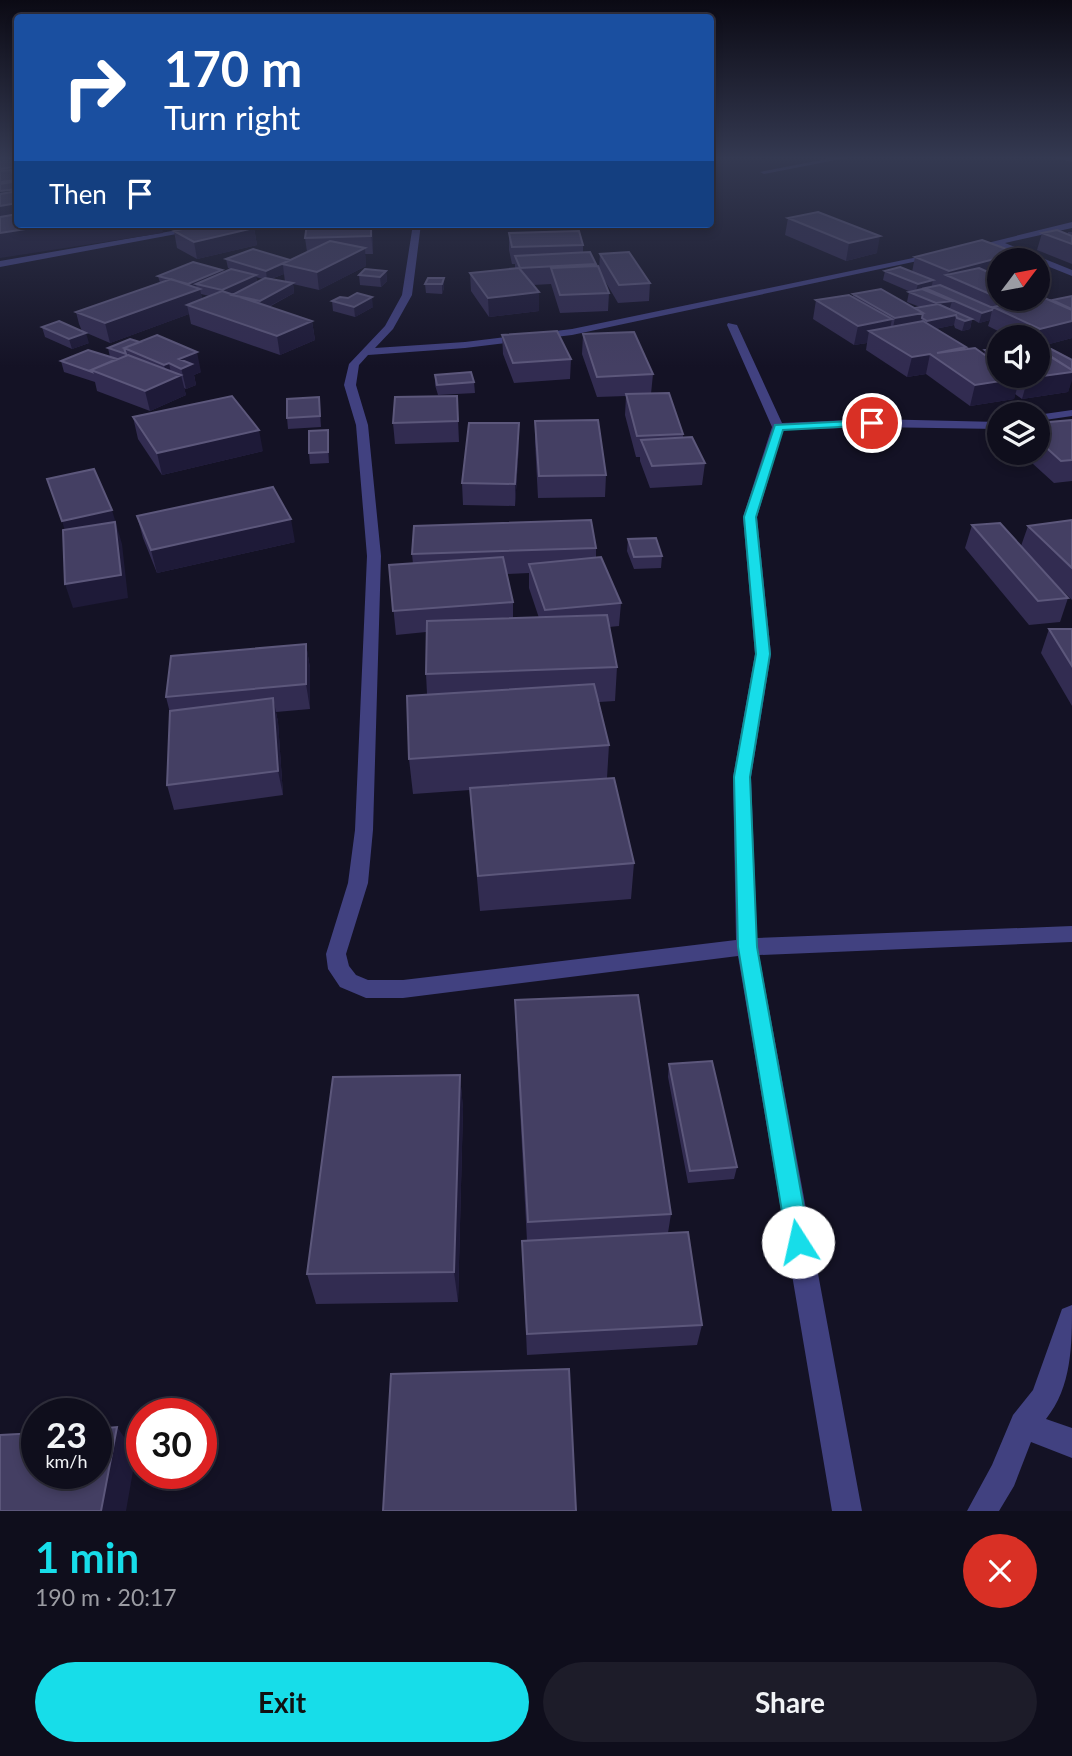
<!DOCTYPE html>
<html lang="en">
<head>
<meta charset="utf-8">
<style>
  body { margin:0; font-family:Lato,sans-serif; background:#1d1c29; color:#f1f3f6; height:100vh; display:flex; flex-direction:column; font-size:26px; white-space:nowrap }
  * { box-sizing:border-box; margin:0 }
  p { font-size:23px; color:#9b9ca3 }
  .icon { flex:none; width:38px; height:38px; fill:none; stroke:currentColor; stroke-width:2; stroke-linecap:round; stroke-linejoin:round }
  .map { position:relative; height:1511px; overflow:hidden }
  .side { display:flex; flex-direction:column; background:#0f0e1c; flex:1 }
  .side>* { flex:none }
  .banner { position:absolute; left:14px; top:14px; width:700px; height:214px; border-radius:7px; box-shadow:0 4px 10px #0003,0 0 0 2px #2f2e3b; background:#1a4fa0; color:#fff; overflow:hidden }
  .needle { width:46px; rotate:58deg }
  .fabs { position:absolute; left:987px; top:248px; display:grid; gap:14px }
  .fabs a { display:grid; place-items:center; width:63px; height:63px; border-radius:50%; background:#0f0e1c; box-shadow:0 4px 10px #0003,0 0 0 2px #2f2e3b; font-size:35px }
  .speed { position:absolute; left:21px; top:1398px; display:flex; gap:14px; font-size:35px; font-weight:700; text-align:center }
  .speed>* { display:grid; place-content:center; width:91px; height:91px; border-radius:50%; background:#0f0e1c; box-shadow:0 4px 10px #0003,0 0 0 2px #2f2e3b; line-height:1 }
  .speed small { font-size:18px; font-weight:400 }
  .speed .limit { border:10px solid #d22; background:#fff; color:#111 }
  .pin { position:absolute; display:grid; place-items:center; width:60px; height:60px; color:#fff; margin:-30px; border:4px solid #fff; border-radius:50%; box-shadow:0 2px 7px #0007 }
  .me { position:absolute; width:77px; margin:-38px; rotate:350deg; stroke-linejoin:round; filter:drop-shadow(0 0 5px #0008) }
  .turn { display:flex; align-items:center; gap:24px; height:147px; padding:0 35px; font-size:32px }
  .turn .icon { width:91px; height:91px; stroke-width:2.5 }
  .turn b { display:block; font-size:49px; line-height:60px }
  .then { display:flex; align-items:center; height:66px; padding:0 35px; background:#0003; gap:14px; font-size:26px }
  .round { display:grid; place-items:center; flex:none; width:74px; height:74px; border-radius:37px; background:#1d1c29 }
  .headline { display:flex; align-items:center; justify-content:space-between; height:119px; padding:0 35px }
  h1 { font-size:42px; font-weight:700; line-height:52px; color:#17dde9 }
  .cta { display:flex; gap:14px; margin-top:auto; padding:14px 35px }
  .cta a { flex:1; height:80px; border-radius:42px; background:#17dde9; color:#111; font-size:28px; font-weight:700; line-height:80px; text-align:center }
  .cta a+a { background:#1d1c29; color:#f1f3f6 }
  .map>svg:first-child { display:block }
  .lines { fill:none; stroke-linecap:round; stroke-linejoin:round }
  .minor { fill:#414180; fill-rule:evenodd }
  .wall { fill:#322c51; fill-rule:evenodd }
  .shaded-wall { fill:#1e1a38 }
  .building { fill:#443f63; stroke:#5c577b; stroke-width:2 }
  .route { fill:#17dde9; stroke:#0f9097; stroke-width:2 }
</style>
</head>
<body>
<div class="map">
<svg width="1072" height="1511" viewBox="0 0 1072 1511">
  <rect width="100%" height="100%" fill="#141225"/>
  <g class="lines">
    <path class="minor" d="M 842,156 L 856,156 L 764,174 L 760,172 Z
      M 1055,156 L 1072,158 L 1072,162 L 1056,158 Z
      M 1072,222 L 1072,228 L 1005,243 L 1072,270 L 1072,276 L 995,245 L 967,252 L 963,249 Z
      M 212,224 L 230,224 L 0,267 L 0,261 Z
      M 413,224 L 421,224 L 412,295 L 393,329 L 375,348 L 465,342 L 572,329 L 937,253 L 941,256 L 572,335 L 465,348 L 368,355 L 359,365 L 356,385 L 368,425 L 381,556 L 373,830 L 368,883 L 346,954 L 349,966 L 356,975 L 368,980 L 403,980 L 736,940 L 733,777 L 755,654 L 743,517 L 772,427 L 727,325 L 728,323 L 737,325 L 782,423 L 872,419 L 999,422 L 999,429 L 872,427 L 783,430 L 757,517 L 771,654 L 751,777 L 757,938 L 1072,926 L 1072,942 L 759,955 L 862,1511 L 832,1511 L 738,956 L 403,998 L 366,998 L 340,987 L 328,969 L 326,954 L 348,883 L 355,830 L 367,556 L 356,425 L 344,385 L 349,364 L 385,326 L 402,295 Z
      M 1072,410 L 1072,416 L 1038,421 L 1037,415 Z
      M 1072,1305 C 1072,1344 1072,1387 1046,1419 L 1072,1428 L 1072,1458 L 1031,1442 L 1014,1486 L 999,1511 L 967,1511 L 992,1465 L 1013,1415 L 1033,1390 L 1062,1309 Z"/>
  </g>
  <path class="wall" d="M 788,218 L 877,253 L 846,261 L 785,235 Z
    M 372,227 L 373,254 L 365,254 L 366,266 L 319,290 L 293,284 L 294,293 L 269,307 L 312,321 L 315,340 L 280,355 L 191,324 L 189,314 L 110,343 L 82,331 L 79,324 L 76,312 L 160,283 L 158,276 L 222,270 L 223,272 L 230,269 L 228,268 L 226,259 L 290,260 L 307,252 L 305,238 ZM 284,274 L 285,282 L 271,279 ZM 256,277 L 263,279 L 257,282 ZM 201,294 L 209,296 L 202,299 Z
    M 254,228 L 257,245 L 197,259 L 177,248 L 174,231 Z
    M 1068,232 L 1072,232 L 1072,264 L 1037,250 L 1042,233 L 1068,234 Z
    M 509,233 L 583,245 L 583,253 L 596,264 L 596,266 L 599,270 L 600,254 L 650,283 L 649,301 L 618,303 L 602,276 L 609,293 L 608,311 L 560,313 L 551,284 L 533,285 L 539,311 L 489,317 L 471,291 L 470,273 L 515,268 L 515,264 L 512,264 L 509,250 Z
    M 915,257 L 999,261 L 999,274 L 996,275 L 999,299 L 1052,301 L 1072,296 L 1072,338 L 1038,347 L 1038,338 L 1012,338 L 988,326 L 990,320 L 979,323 L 972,319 L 970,329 L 962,331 L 955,328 L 954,325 L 935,329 L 966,350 L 984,355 L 985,350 L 999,348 L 999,376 L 1038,376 L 1071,381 L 1068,392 L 1022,399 L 1015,394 L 1014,399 L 970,406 L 926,374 L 907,377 L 866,350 L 867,343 L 854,345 L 813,319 L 816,300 L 853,297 L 853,294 L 915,308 L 920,307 L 907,302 L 909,292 L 911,292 L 883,280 L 885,271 L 912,272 Z
    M 386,271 L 387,281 L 381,287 L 360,285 L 359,275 Z
    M 444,278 L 444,288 L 442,294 L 426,293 L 425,284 Z
    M 332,301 L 373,307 L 355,317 L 333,311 Z
    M 42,327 L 89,343 L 72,349 L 45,337 Z
    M 583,334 L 653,374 L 651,394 L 683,434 L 683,438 L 705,463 L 702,485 L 650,488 L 640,461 L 640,457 L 636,457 L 625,415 L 626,396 L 597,397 L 582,354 Z
    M 502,335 L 571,359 L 570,379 L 514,383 L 503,354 Z
    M 130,339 L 201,372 L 194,375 L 196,385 L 186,389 L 184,388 L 186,395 L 150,411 L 97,391 L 95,382 L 64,372 L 61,361 L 110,357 L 108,348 Z
    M 435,375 L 474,382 L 475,393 L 438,395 L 435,385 Z
    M 457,396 L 459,442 L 395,444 L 393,423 Z
    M 319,397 L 321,427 L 288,429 L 287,418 Z
    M 133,417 L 263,451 L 162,475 L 138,439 Z
    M 1072,420 L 1072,481 L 1054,483 L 1021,453 L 1038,453 L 1038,423 Z
    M 535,421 L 606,475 L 605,497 L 538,498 L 535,442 Z
    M 519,423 L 519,444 L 515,506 L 463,505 L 462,483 Z
    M 329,441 L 329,463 L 310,464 L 309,453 Z
    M 137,516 L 295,542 L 157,573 L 143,538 Z
    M 1072,520 L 1072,600 L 1052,580 L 1068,598 L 1060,622 L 1029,625 L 965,548 L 972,525 L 1021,546 L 1028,526 Z
    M 628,539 L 662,556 L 661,568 L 634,569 L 627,551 Z
    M 596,548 L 596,558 L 621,603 L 619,626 L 609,627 L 617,667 L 615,701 L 599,702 L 609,745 L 607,778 L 634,863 L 631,899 L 480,911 L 472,823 L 470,790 L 413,794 L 409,759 L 427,694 L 426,674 L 426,632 L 396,635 L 389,565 L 413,564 L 412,554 ZM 529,573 L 529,588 L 539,618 L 513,619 L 513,602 L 507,574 Z
    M 1049,629 L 1072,629 L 1072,706 L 1041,653 Z
    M 306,644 L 310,668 L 310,709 L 276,712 L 278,722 L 283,795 L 174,810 L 167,785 L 170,713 L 166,697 Z
    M 515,1000 L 671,1214 L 668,1233 L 702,1325 L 697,1345 L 527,1355 L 522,1241 L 527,1241 L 516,1035 Z
    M 669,1064 L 737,1167 L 734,1179 L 688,1183 L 668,1077 Z
    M 460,1075 L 463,1109 L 458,1302 L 316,1304 L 307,1274 Z"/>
  <path class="shaded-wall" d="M 14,167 L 18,178 L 18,220 L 0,223 L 0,169 Z
    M 58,224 L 162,224 L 163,233 L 0,258 L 0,233 Z
    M 370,224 L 372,224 L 373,254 L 371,233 Z
    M 254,228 L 257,245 L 197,259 L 194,242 Z
    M 880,236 L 877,253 L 846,261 L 849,243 Z
    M 365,248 L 366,266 L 319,290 L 317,272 Z
    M 1017,253 L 1014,261 L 999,261 L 999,274 L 965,284 L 948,276 L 949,271 Z
    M 283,265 L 284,274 L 267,280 L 266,271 Z
    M 222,270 L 224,279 L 196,284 L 197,291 L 200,289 L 204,308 L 187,305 L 189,314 L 110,343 L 105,323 L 188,284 Z
    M 386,271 L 387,281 L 381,287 L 380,277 Z
    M 256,275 L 257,284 L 223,300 L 222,290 Z
    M 444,278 L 444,288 L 442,294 L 442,284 Z
    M 933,280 L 931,290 L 925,288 L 925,291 L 915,294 L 918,284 Z
    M 293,283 L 294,293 L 262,310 L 260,301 Z
    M 539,292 L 539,311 L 489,317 L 488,298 Z
    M 372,297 L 373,307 L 355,317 L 354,307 Z
    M 999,298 L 999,299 L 1030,299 L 995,308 L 998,299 Z
    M 952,301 L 949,311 L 936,303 Z
    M 992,310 L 990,320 L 979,323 L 982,313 Z
    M 923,313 L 919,332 L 891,337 L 895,318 Z
    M 956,315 L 954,325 L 925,331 L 927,321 Z
    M 892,319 L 888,339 L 869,331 L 867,343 L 854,345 L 858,326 Z
    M 972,319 L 970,329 L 962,331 L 965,321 Z
    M 312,321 L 315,340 L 280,355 L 277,336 Z
    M 1072,321 L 1072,338 L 1038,347 L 1038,338 L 1040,329 Z
    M 86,333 L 89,343 L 72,349 L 69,339 Z
    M 197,352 L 201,372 L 194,375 L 196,385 L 186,389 L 179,359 Z
    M 930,354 L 926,374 L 907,377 L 912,357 Z
    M 169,363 L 172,379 L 181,375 L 186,395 L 150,411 L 145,391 L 168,381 L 164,365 Z
    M 1072,371 L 1072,381 L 1068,392 L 1022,399 L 1028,378 Z
    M 1020,378 L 1014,399 L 970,406 L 975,385 Z
    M 519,423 L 519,444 L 515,506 L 515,484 Z
    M 259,430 L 263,451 L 162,475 L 157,453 Z
    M 328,430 L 329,441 L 329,463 L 328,452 Z
    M 112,510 L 122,544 L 128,598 L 73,608 L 65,584 L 69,544 L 62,521 Z
    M 291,519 L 295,542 L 157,573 L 151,550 Z
    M 306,644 L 310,668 L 310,709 L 306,684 Z
    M 273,698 L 278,722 L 283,795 L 278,771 Z
    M 460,1075 L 463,1109 L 458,1302 L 454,1272 Z
    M 117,1427 L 136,1454 L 126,1511 L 101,1511 Z"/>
  <path class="building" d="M 0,156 L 9,156 L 14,167 L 0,169 Z
    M 11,170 L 16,180 L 0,182 L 0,171 Z
    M 18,181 L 18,189 L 0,191 L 0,184 Z
    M 18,191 L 18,203 L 0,206 L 0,194 Z
    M 818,212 L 880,236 L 849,243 L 788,218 Z
    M 18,214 L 18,224 L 58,224 L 0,233 L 0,217 Z
    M 203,224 L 247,224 L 254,228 L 194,242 L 174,231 Z
    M 307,224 L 371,224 L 371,236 L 305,238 Z
    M 1057,230 L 1072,236 L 1072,244 L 1042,233 Z
    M 579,231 L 583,245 L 512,247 L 509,233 Z
    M 982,240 L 1017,253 L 949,271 L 915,257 Z
    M 330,241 L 365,248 L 317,272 L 282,264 Z
    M 253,249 L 290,260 L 266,271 L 226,259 Z
    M 590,252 L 596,264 L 520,268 L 515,256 Z
    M 629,252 L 650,283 L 619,285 L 600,254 Z
    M 193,262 L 222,270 L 188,284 L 158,276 Z
    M 598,266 L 609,293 L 560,295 L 551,268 Z
    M 900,267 L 933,280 L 918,284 L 885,271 Z
    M 519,268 L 539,292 L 488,298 L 470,273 Z
    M 979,268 L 999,277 L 999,298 L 946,275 Z
    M 231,269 L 256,275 L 222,290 L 196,284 Z
    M 365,269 L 386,271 L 380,277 L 359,275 Z
    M 265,278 L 293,283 L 260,301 L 232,295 Z
    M 428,278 L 444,278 L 442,284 L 425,284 Z
    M 171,279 L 200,289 L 105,323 L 76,312 Z
    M 940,285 L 993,308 L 992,310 L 982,313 L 925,288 Z
    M 881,289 L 923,313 L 895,318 L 853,294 Z
    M 922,289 L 952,301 L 936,303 L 909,292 Z
    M 222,291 L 312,321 L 277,336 L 187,305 Z
    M 357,293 L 372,297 L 354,307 L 332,301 L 340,297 L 348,298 Z
    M 849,295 L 892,319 L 858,326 L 816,300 Z
    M 1040,296 L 1072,310 L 1072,321 L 1040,329 L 993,307 L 1028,299 L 1038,299 L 1038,297 Z
    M 1072,296 L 1072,309 L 1052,300 Z
    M 938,304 L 972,319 L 965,321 L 957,318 L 956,315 L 927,321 L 922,318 L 923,313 L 915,308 Z
    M 59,321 L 86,333 L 69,339 L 42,327 Z
    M 923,321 L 966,347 L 937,353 L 975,348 L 999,365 L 999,376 L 1017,376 L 1020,378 L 975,385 L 930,354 L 912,357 L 869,331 Z
    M 557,331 L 571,359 L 513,363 L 502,335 Z
    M 634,332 L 653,374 L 597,377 L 583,334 Z
    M 157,335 L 197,352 L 179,359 L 192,364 L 181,369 L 169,363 L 164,365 L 124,348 Z
    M 130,339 L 140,342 L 124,348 L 126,354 L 108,348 Z
    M 999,348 L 999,359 L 985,350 Z
    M 1038,348 L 1072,370 L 1072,372 L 1028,378 L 1025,376 L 1038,376 Z
    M 1051,349 L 1072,360 L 1072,370 L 1041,351 Z
    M 88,350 L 117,359 L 91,370 L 92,372 L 61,361 Z
    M 128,355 L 181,375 L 145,391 L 91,370 Z
    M 471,372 L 474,382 L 437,385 L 435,375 Z
    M 669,393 L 683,434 L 637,436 L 626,394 Z
    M 232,396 L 259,430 L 157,453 L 133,417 Z
    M 457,396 L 458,421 L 393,423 L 395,397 Z
    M 319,397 L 320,416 L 287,418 L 287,399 Z
    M 598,420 L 606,475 L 539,476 L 535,421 Z
    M 1072,420 L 1072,460 L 1061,461 L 1038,440 L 1038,423 Z
    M 469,423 L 519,423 L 515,484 L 462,483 Z
    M 328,430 L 328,452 L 309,453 L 309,431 Z
    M 692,437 L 705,463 L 652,466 L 641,440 Z
    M 94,469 L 112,510 L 62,521 L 47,479 Z
    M 273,487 L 291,519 L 151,550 L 137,516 Z
    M 591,520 L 596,548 L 412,554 L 414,526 Z
    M 1072,520 L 1072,568 L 1028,526 Z
    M 115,522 L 121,575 L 65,584 L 63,530 Z
    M 1000,523 L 1068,598 L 1038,601 L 972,525 Z
    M 656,538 L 662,556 L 634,557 L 628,539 Z
    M 503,557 L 513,602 L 393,611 L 389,565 Z
    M 601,557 L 621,603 L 545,610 L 529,564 Z
    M 607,615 L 617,667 L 426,674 L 427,621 Z
    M 1049,629 L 1072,629 L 1072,666 Z
    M 306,644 L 306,684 L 166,697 L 171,656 Z
    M 594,684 L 609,745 L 409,759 L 407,696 Z
    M 273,698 L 278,771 L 167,785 L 170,711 Z
    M 614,778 L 634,863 L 478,876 L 470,788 Z
    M 638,995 L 671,1214 L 528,1222 L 515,1000 Z
    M 712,1061 L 737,1167 L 690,1171 L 669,1064 Z
    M 460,1075 L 454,1272 L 307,1274 L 333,1077 Z
    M 688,1232 L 702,1325 L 527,1334 L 522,1241 Z
    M 569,1369 L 576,1511 L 383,1511 L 391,1374 Z
    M 117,1427 L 101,1511 L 0,1511 L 0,1435 L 37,1433 L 37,1474 L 96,1474 L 96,1429 Z"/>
  <linearGradient id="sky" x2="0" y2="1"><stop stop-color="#0b0a14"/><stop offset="0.43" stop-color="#343951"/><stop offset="1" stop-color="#343951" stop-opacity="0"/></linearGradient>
  <rect width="1072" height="367" fill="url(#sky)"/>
  <path class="route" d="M 872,420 L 878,423 L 876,425 L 783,430 L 756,517 L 770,654 L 750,777 L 757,947 L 810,1242 L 807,1250 L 798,1253 L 790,1250 L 787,1242 L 738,947 L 734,777 L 756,654 L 744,517 L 775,425 Z"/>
</svg>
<div class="fabs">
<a><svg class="needle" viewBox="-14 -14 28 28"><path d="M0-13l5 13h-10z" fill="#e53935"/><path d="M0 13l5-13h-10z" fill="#9b9ca3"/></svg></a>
<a><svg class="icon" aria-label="sound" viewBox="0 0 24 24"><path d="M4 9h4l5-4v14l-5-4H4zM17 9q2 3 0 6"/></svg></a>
<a><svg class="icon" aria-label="layers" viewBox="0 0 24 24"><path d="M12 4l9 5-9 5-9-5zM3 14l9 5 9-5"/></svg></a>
</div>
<div class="speed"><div>23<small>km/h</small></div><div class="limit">30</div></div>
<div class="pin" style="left:872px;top:423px;background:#d93025"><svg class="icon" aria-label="arrive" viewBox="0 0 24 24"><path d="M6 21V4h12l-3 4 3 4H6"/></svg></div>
<svg class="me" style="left:798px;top:1242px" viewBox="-20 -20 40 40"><circle r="19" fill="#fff"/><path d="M0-13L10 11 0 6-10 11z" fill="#17dde9"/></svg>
<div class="banner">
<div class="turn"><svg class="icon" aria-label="right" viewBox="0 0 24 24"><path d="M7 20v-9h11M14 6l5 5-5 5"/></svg><div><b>170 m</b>Turn right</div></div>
<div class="then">Then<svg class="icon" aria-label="arrive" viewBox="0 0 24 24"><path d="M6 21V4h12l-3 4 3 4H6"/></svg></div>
</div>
</div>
<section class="side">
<div class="headline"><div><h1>1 min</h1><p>190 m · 20:17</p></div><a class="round" style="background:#d93025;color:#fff"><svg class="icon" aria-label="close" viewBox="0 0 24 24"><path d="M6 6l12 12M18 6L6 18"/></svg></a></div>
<div class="cta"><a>Exit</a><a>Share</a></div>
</section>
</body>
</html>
